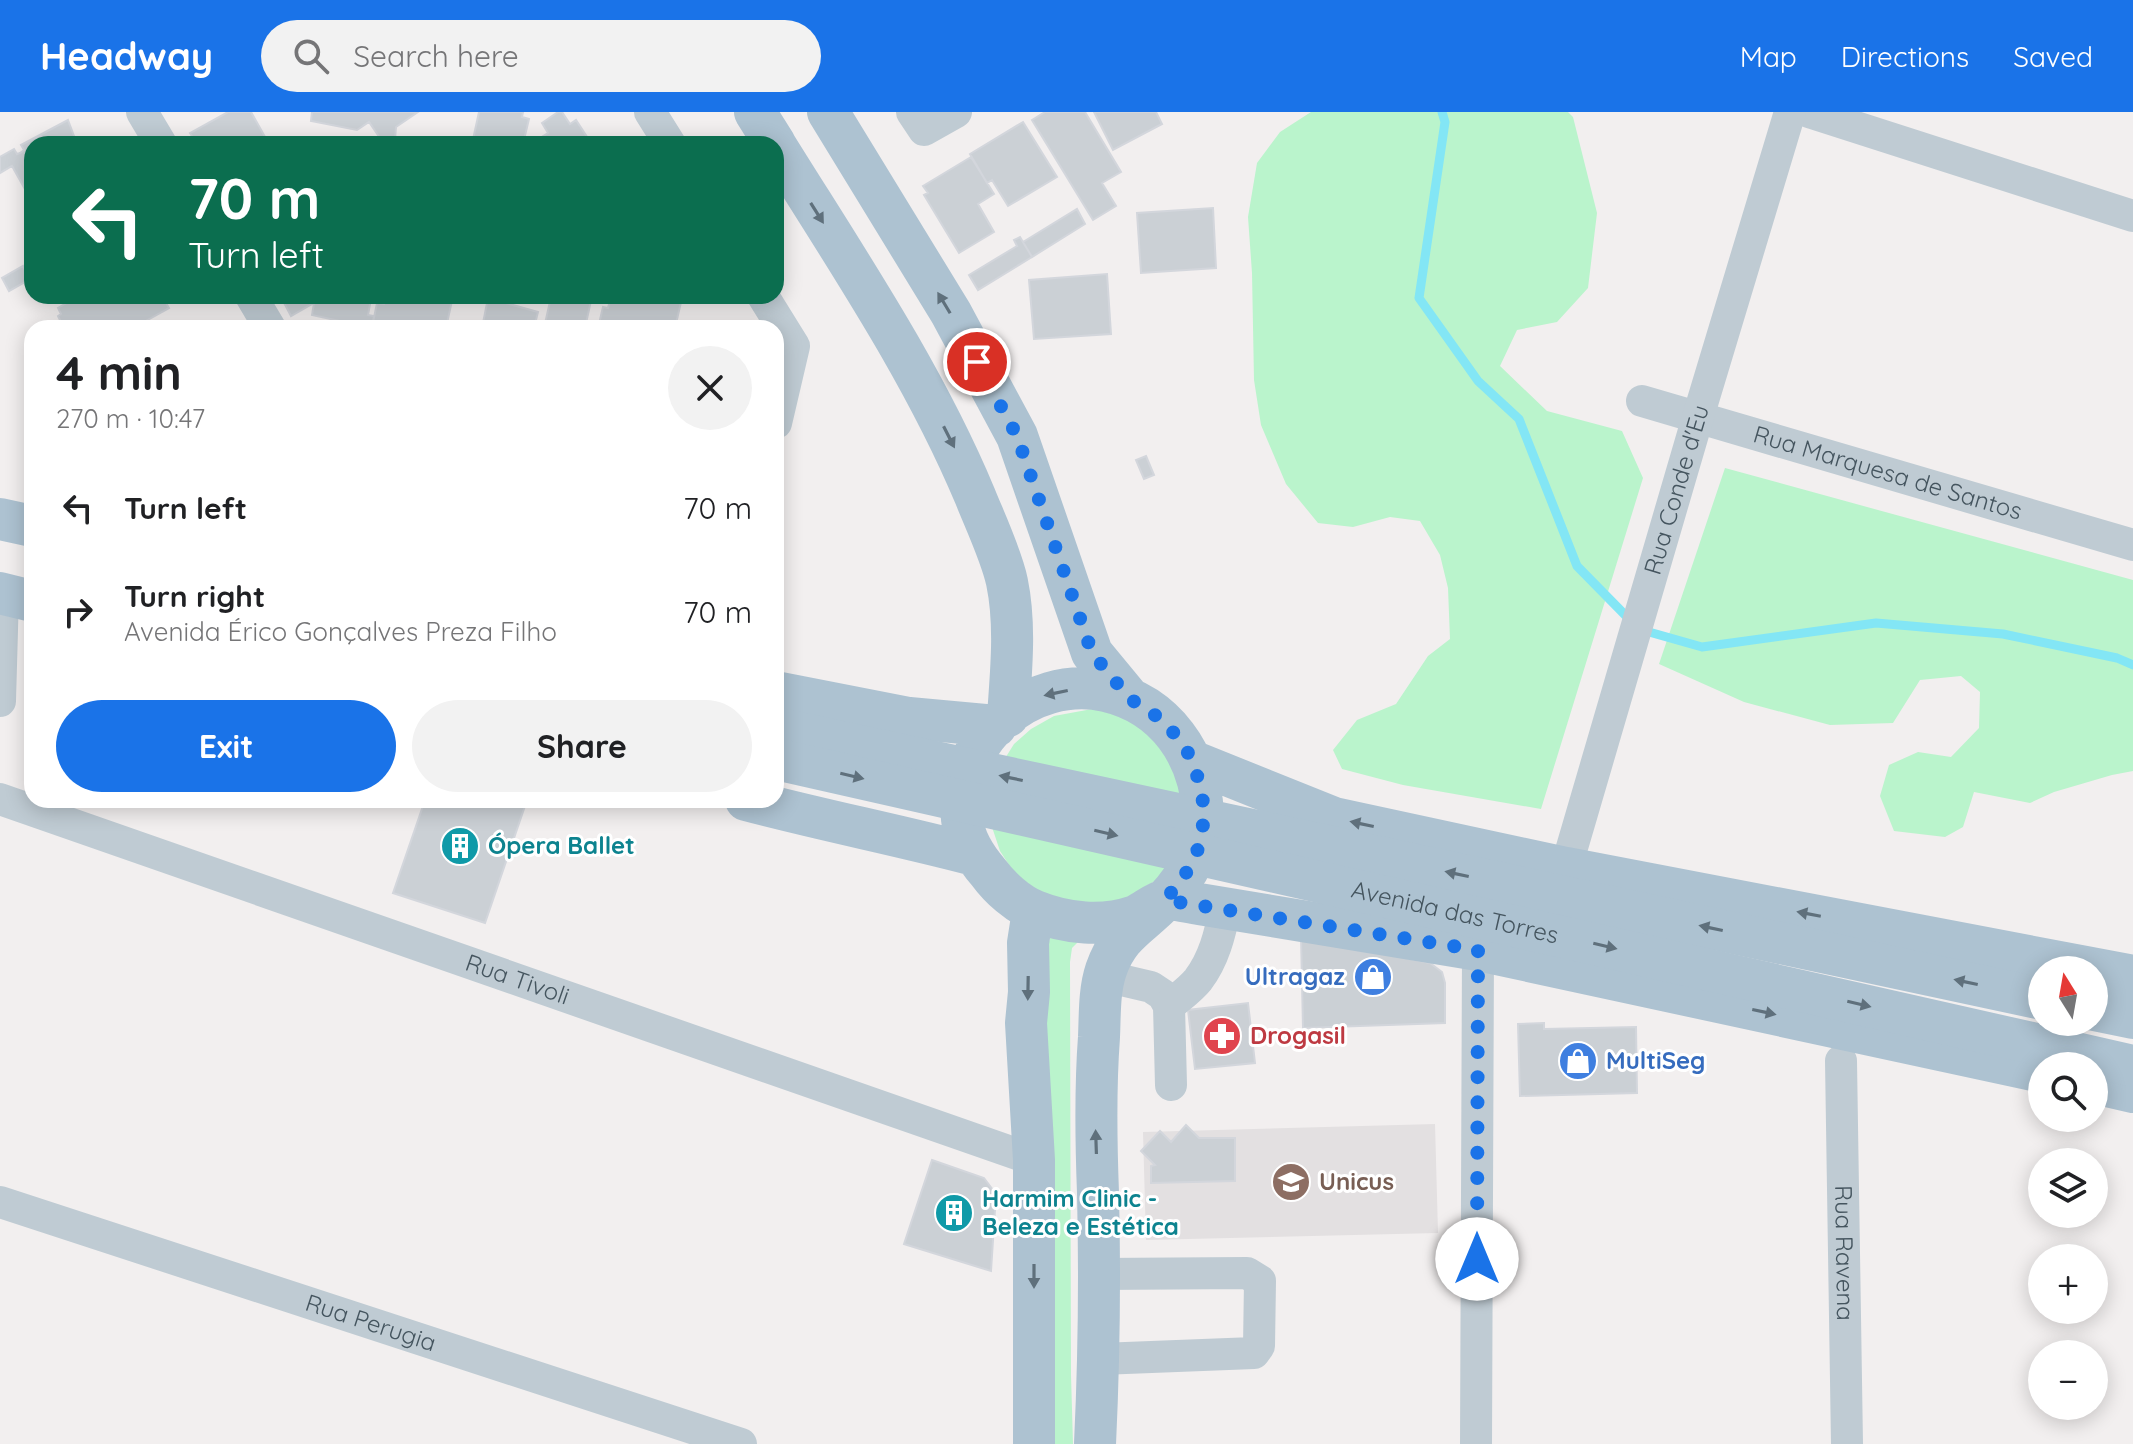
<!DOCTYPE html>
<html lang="en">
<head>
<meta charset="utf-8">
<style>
  body { margin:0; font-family:Quicksand,sans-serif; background:#f2f2f2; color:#202124; height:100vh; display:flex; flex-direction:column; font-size:30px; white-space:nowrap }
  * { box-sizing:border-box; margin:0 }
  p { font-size:26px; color:#757577 }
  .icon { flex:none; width:44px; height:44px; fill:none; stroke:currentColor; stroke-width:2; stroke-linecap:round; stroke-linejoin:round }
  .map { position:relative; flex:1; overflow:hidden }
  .drawer { position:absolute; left:24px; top:208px; width:760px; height:488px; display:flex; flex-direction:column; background:#fff; border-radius:24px; box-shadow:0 4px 20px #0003 }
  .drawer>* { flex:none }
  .guide { position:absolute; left:24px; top:24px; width:760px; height:168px; border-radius:24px; box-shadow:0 4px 20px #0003; background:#0b6e4f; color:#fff; overflow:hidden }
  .needle { width:52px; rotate:349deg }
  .fabs { position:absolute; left:2028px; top:844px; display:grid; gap:16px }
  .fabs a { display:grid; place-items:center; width:80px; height:80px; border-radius:50%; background:#fff; box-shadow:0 4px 20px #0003; font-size:40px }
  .pin { position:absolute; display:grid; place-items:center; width:68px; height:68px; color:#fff; margin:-34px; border:4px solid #fff; border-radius:50%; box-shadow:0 2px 8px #0007 }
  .me { position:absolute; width:88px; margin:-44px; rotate:0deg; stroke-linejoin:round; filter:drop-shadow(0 0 6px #0008) }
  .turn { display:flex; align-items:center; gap:28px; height:168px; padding:0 32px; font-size:36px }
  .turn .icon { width:104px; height:104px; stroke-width:2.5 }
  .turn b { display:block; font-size:56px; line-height:68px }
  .round { display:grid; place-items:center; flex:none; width:84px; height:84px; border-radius:42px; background:#f2f2f2 }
  .summary { display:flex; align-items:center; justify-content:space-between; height:136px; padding:0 32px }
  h1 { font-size:48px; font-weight:800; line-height:60px }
  .action { display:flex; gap:16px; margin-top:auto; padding:16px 32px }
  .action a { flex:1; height:92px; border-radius:48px; background:#1a73e8; color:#fff; font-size:32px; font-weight:800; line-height:92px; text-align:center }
  .action a+a { background:#f2f2f2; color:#202124 }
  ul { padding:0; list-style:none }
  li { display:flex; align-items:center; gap:24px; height:104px; padding:0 32px }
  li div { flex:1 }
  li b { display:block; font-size:30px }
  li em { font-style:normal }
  header { display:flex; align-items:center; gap:48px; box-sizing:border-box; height:112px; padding:0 40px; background:#1a73e8; color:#fff }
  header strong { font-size:38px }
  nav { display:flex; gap:44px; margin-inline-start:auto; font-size:28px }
  .search { width:560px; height:72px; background:#f2f2f2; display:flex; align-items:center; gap:20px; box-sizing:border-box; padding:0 28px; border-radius:44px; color:#757577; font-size:30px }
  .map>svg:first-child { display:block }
  .education { fill:#e3e0e1 }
  .green { fill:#baf4cc }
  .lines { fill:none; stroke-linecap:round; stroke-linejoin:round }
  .stream { stroke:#83e6f5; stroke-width:9 }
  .building { fill:#cbd0d5; stroke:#d3d6dc; stroke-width:2 }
  .minor { stroke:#bfcbd3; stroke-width:32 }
  .major { stroke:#adc2d1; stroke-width:42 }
  .major-bridge { stroke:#adc2d1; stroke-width:42 }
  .oneway { fill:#5f707c }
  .route { stroke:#1a73e8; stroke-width:14; stroke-dasharray:0 25.2 }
  .labels { text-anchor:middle; stroke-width:6; stroke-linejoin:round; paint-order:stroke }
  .street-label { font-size:24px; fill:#45555f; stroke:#fff }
  .culture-label { font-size:24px; font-weight:bold; fill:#0d838f; stroke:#fff; text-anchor:start }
  .shop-label { font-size:24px; font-weight:bold; fill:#366cbe; stroke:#fff; text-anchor:end }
  .health-label { font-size:24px; font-weight:bold; fill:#be3a42; stroke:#fff; text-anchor:start }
  .education-label { font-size:24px; font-weight:bold; fill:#785e54; stroke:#fff; text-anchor:start }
</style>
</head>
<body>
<header>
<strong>Headway</strong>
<div class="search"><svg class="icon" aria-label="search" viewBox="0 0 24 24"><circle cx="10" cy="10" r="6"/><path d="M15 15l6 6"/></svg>Search here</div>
<nav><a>Map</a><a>Directions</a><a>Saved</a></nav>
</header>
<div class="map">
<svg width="2133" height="1332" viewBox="0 0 2133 1332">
  <rect width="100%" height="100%" fill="#f2efef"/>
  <path class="education" d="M 1435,1012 L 1438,1121 L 1146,1128 L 1143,1020 Z"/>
  <path class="green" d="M 1311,0 L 1568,0 L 1573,5 L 1597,101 L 1588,176 L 1557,210 L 1517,218 L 1500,254 L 1547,299 L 1622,319 L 1643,366 L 1541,697 L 1403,673 L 1342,657 L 1333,638 L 1357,608 L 1396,592 L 1428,544 L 1450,527 L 1448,476 L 1440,443 L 1420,409 L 1390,405 L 1353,415 L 1318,411 L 1286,372 L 1261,313 L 1254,268 L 1252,161 L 1248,105 L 1257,51 L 1280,20 Z
    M 1725,356 L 2133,468 L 2133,659 L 2112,663 L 2054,680 L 2030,691 L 1974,680 L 1963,715 L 1945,725 L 1894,719 L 1880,684 L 1889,653 L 1918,640 L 1951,645 L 1979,616 L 1980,580 L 1961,564 L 1920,568 L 1893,611 L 1830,613 L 1744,590 L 1659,552 Z
    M 1092,597 L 1133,605 L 1184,659 L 1167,762 L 1112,794 L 1054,790 L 1015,762 L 1000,739 L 991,712 L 999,656 L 1014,632 L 1031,617 L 1054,604 Z
    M 1052,819 L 1080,828 L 1072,836 L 1070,850 L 1071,1263 L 1073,1332 L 1044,1332 L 1045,844 Z"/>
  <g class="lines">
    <path class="stream" d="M 1442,0 L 1445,10 L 1419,186 L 1478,269 L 1519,307 L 1577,454 L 1631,509
      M 1642,518 L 1702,535 L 1876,511 L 2003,522 L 2117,546 L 2133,553"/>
  </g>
  <path class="building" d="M 228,0 L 251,0 L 269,32 L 197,32 L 190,21 Z
    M 312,0 L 418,0 L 396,15 L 395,28 L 380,26 L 369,10 L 357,18 L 311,9 Z
    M 479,0 L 523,0 L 522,5 L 529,7 L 523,32 L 472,32 Z
    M 558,0 L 562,0 L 570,12 L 576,8 L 589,28 L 582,32 L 533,32 L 532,31 L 548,21 L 542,11 Z
    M 1045,0 L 1085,0 L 1121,60 L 1102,71 L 1116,94 L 1093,108 L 1032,8 Z
    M 1094,0 L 1156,0 L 1162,12 L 1113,38 Z
    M 68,8 L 77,32 L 32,32 L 31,88 L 12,54 L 0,61 L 0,45 L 14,37 L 17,42 L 20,41 L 24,38 L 21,33 Z
    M 1023,10 L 1057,65 L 1008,94 L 992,68 L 987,71 L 970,42 Z
    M 971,45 L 994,82 L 978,92 L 994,120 L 959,141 L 924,83 L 928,81 L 923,74 Z
    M 1213,96 L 1216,156 L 1141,161 L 1137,101 Z
    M 1077,97 L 1085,112 L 1032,145 L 1023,130 Z
    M 1020,125 L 1032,145 L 978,178 L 969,163 L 1017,134 L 1014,128 Z
    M 23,154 L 30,167 L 9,179 L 2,166 Z
    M 1107,162 L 1111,222 L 1034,227 L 1029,168 Z
    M 79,184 L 162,184 L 169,196 L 133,216 L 64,216 L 58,204 L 61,202 L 58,196 Z
    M 288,184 L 379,184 L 378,188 L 371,187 L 368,203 L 374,204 L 372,216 L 312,203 L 314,191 L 291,204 L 282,187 Z
    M 385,184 L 453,184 L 446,216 L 372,215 L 377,191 L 384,192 Z
    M 568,184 L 592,184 L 585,216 L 544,216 L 551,185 L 567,189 Z
    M 611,184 L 634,186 L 634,184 L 682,186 L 675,216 L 595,216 L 596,211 L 599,212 L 603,195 L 608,196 Z
    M 488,186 L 538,200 L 534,216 L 482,216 Z
    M 1146,344 L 1154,363 L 1144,367 L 1136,348 Z
    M 425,688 L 527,688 L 485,811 L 393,781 Z
    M 1301,824 L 1430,851 L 1442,860 L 1445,871 L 1445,911 L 1303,916 Z
    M 1248,891 L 1255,951 L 1195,957 L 1188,898 Z
    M 1544,911 L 1544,917 L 1636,915 L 1637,981 L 1520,984 L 1518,912 Z
    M 1186,1013 L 1199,1026 L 1235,1026 L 1235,1069 L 1151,1071 L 1151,1054 L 1155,1053 L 1141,1039 L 1160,1019 L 1171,1030 Z
    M 932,1048 L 984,1066 L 996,1082 L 991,1159 L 904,1132 Z"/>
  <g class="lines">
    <g class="minor">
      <path d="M 142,0 L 161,32"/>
      <path d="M 650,0 L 670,32"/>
      <path d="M 912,0 L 924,18 L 956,0"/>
      <path d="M 1809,0 L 2133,104"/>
      <path d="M 251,184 L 270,216"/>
      <path d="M 763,184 L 794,234 L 776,311"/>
      <path id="s1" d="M 1642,289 L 2133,433"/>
      <path d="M 0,589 L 3,482"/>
      <path id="s2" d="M 0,687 L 1034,1048"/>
      <path id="s3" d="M 1566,756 L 1698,305 L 1790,0"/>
      <path d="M 1104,864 L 1151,875 L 1163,883 L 1169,894 L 1171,973"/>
      <path d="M 1169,894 C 1178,886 1190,878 1198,868 C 1214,847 1220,822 1225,797"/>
      <path id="s4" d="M 1841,949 L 1847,1332"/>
      <path id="s5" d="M 0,1090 L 741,1332"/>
      <path d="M 1100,1247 L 1254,1241 L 1259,1234 L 1260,1169 L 1247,1161 L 1100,1162"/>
      <path d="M 1476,1332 L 1478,838"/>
    </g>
    <path class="major" d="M 755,0 L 775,32
      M 828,0 L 951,201 L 1017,324 L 1092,541 L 1130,587
      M 776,34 C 847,148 923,260 975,384 C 985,409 1002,445 1007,470 C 1016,513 1011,561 1008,604
      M 0,407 L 32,414
      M 0,481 L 32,489
      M 776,580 L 909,606 L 996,614
      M 1192,649 L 1334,706 L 1566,756 L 2133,864
      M 746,688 C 821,708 898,723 974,743
      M 1033,799 L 1028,831 L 1029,880 L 1026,911 L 1034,1048 L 1034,1332
      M 2094,898 L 2133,906
      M 2094,971 L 2133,980
      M 1095,1332 C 1099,1248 1100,1165 1098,1081 C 1096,1029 1095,978 1099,925 C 1100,903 1099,879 1106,858 C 1119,820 1141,814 1166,787 C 1187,765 1205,733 1203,702 C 1200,643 1166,593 1106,579 C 1029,562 953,629 962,707 C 964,728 976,746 989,761 C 1000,776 1018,792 1035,799 C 1067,812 1103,815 1135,804 C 1145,800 1155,790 1165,788 C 1174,786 1189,791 1199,792 L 1478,838 L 2042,960"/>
    <g class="major-bridge">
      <path d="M 776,616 L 2042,887"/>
      <path id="s6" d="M 776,647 L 2133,954"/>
    </g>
  </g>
  <defs><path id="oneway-solid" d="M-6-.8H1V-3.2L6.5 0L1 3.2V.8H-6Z" transform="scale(2)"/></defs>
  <g class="oneway">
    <use href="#oneway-solid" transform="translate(817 101) rotate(58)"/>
    <use href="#oneway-solid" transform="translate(944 191) rotate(-121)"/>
    <use href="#oneway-solid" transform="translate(949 325) rotate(63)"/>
    <use href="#oneway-solid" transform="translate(1056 581) rotate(168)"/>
    <use href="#oneway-solid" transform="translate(852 664) rotate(13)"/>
    <use href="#oneway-solid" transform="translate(1011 666) rotate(-168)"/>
    <use href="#oneway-solid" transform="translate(1362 712) rotate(-168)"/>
    <use href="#oneway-solid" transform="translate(1106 721) rotate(13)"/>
    <use href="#oneway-solid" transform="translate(1457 762) rotate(-168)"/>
    <use href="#oneway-solid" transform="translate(1809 802) rotate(-169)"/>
    <use href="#oneway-solid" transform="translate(1711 816) rotate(-168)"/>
    <use href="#oneway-solid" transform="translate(1605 834) rotate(13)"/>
    <use href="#oneway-solid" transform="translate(1966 870) rotate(-168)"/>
    <use href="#oneway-solid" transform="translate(1028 876) rotate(91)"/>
    <use href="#oneway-solid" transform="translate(1859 892) rotate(13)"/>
    <use href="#oneway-solid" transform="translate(1764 900) rotate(12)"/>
    <use href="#oneway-solid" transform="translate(1096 1030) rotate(-92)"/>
    <use href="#oneway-solid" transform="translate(1034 1164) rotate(90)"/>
  </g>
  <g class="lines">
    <path class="route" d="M 977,250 L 1017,324 L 1092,541 L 1130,587 L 1150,599 L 1168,614 L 1185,635 L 1192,649 L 1202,678 L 1204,708 L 1198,737 L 1184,765 L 1165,788 L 1478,838 L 1477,1147"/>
  </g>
  <defs>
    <symbol id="building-disc" viewBox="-11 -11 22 22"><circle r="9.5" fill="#0f9aa8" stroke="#fff"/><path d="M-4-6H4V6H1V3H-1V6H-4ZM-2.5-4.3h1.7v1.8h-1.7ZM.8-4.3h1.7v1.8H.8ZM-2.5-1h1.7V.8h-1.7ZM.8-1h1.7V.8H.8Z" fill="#fff"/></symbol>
    <symbol id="shop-disc" viewBox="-11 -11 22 22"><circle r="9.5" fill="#3f7fe0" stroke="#fff"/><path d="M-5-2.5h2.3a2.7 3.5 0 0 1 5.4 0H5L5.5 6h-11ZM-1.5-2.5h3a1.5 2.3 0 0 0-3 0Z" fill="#fff"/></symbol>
    <symbol id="pharmacy-disc" viewBox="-11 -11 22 22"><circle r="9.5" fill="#e0444e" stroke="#fff"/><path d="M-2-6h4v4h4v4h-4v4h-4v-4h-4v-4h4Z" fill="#fff"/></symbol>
    <symbol id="school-disc" viewBox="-11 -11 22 22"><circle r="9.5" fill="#8d6e63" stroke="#fff"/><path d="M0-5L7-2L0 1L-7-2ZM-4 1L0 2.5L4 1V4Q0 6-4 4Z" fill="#fff"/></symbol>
  </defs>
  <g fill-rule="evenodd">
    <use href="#building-disc" x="438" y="712" width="44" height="44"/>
    <use href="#shop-disc" x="1351" y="843" width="44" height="44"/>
    <use href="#pharmacy-disc" x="1200" y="902" width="44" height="44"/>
    <use href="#shop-disc" x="1556" y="927" width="44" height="44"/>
    <use href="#school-disc" x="1269" y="1048" width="44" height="44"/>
    <use href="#building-disc" x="932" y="1079" width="44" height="44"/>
  </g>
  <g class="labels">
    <g class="street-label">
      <text dy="8" stroke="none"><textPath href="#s1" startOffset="256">Rua Marquesa de Santos</textPath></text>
      <text dy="8" stroke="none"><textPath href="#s3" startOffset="394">Rua Conde d'Eu</textPath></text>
      <text dy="8" stroke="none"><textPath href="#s6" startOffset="696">Avenida das Torres</textPath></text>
      <text dy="8" stroke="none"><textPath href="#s2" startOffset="548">Rua Tivoli</textPath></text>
      <text dy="8" stroke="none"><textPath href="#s4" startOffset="192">Rua Ravena</textPath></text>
      <text dy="8" stroke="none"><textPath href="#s5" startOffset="390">Rua Perugia</textPath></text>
    </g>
    <g class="culture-label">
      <text x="488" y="742">Ópera Ballet</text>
      <text x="982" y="1095">Harmim Clinic -<tspan x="982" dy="28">Beleza e Estética</tspan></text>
    </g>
    <g class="shop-label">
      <text x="1345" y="873">Ultragaz</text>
      <text x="1606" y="957" text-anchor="start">MultiSeg</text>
    </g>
    <g class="health-label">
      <text x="1250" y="932">Drogasil</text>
    </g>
    <g class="education-label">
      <text x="1319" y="1078">Unicus</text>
    </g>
  </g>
</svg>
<div class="fabs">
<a><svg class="needle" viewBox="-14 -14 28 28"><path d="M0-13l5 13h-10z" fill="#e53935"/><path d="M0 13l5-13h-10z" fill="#757577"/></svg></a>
<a><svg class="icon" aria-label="search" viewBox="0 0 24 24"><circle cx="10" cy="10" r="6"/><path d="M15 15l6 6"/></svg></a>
<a><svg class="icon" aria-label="layers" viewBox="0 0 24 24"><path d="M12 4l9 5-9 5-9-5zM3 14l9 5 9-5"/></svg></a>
<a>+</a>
<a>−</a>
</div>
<div class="pin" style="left:977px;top:250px;background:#d93025"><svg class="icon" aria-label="arrive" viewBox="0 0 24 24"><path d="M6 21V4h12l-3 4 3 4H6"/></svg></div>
<svg class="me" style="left:1477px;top:1147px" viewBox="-20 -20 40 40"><circle r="19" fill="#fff"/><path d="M0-13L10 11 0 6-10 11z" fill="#1a73e8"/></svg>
<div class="guide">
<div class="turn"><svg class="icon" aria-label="left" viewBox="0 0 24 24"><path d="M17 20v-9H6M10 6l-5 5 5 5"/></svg><div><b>70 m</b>Turn left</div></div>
</div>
<section class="drawer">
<div class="summary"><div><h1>4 min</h1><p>270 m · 10:47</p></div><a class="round"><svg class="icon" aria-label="close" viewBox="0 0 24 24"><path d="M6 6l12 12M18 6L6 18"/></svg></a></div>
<ul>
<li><svg class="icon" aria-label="left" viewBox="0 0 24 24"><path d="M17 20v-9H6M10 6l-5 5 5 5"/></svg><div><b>Turn left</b></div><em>70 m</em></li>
<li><svg class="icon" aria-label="right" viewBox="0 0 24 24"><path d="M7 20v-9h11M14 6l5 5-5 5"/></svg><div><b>Turn right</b><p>Avenida Érico Gonçalves Preza Filho</p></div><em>70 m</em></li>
</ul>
<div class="action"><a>Exit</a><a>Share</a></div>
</section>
</div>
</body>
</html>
